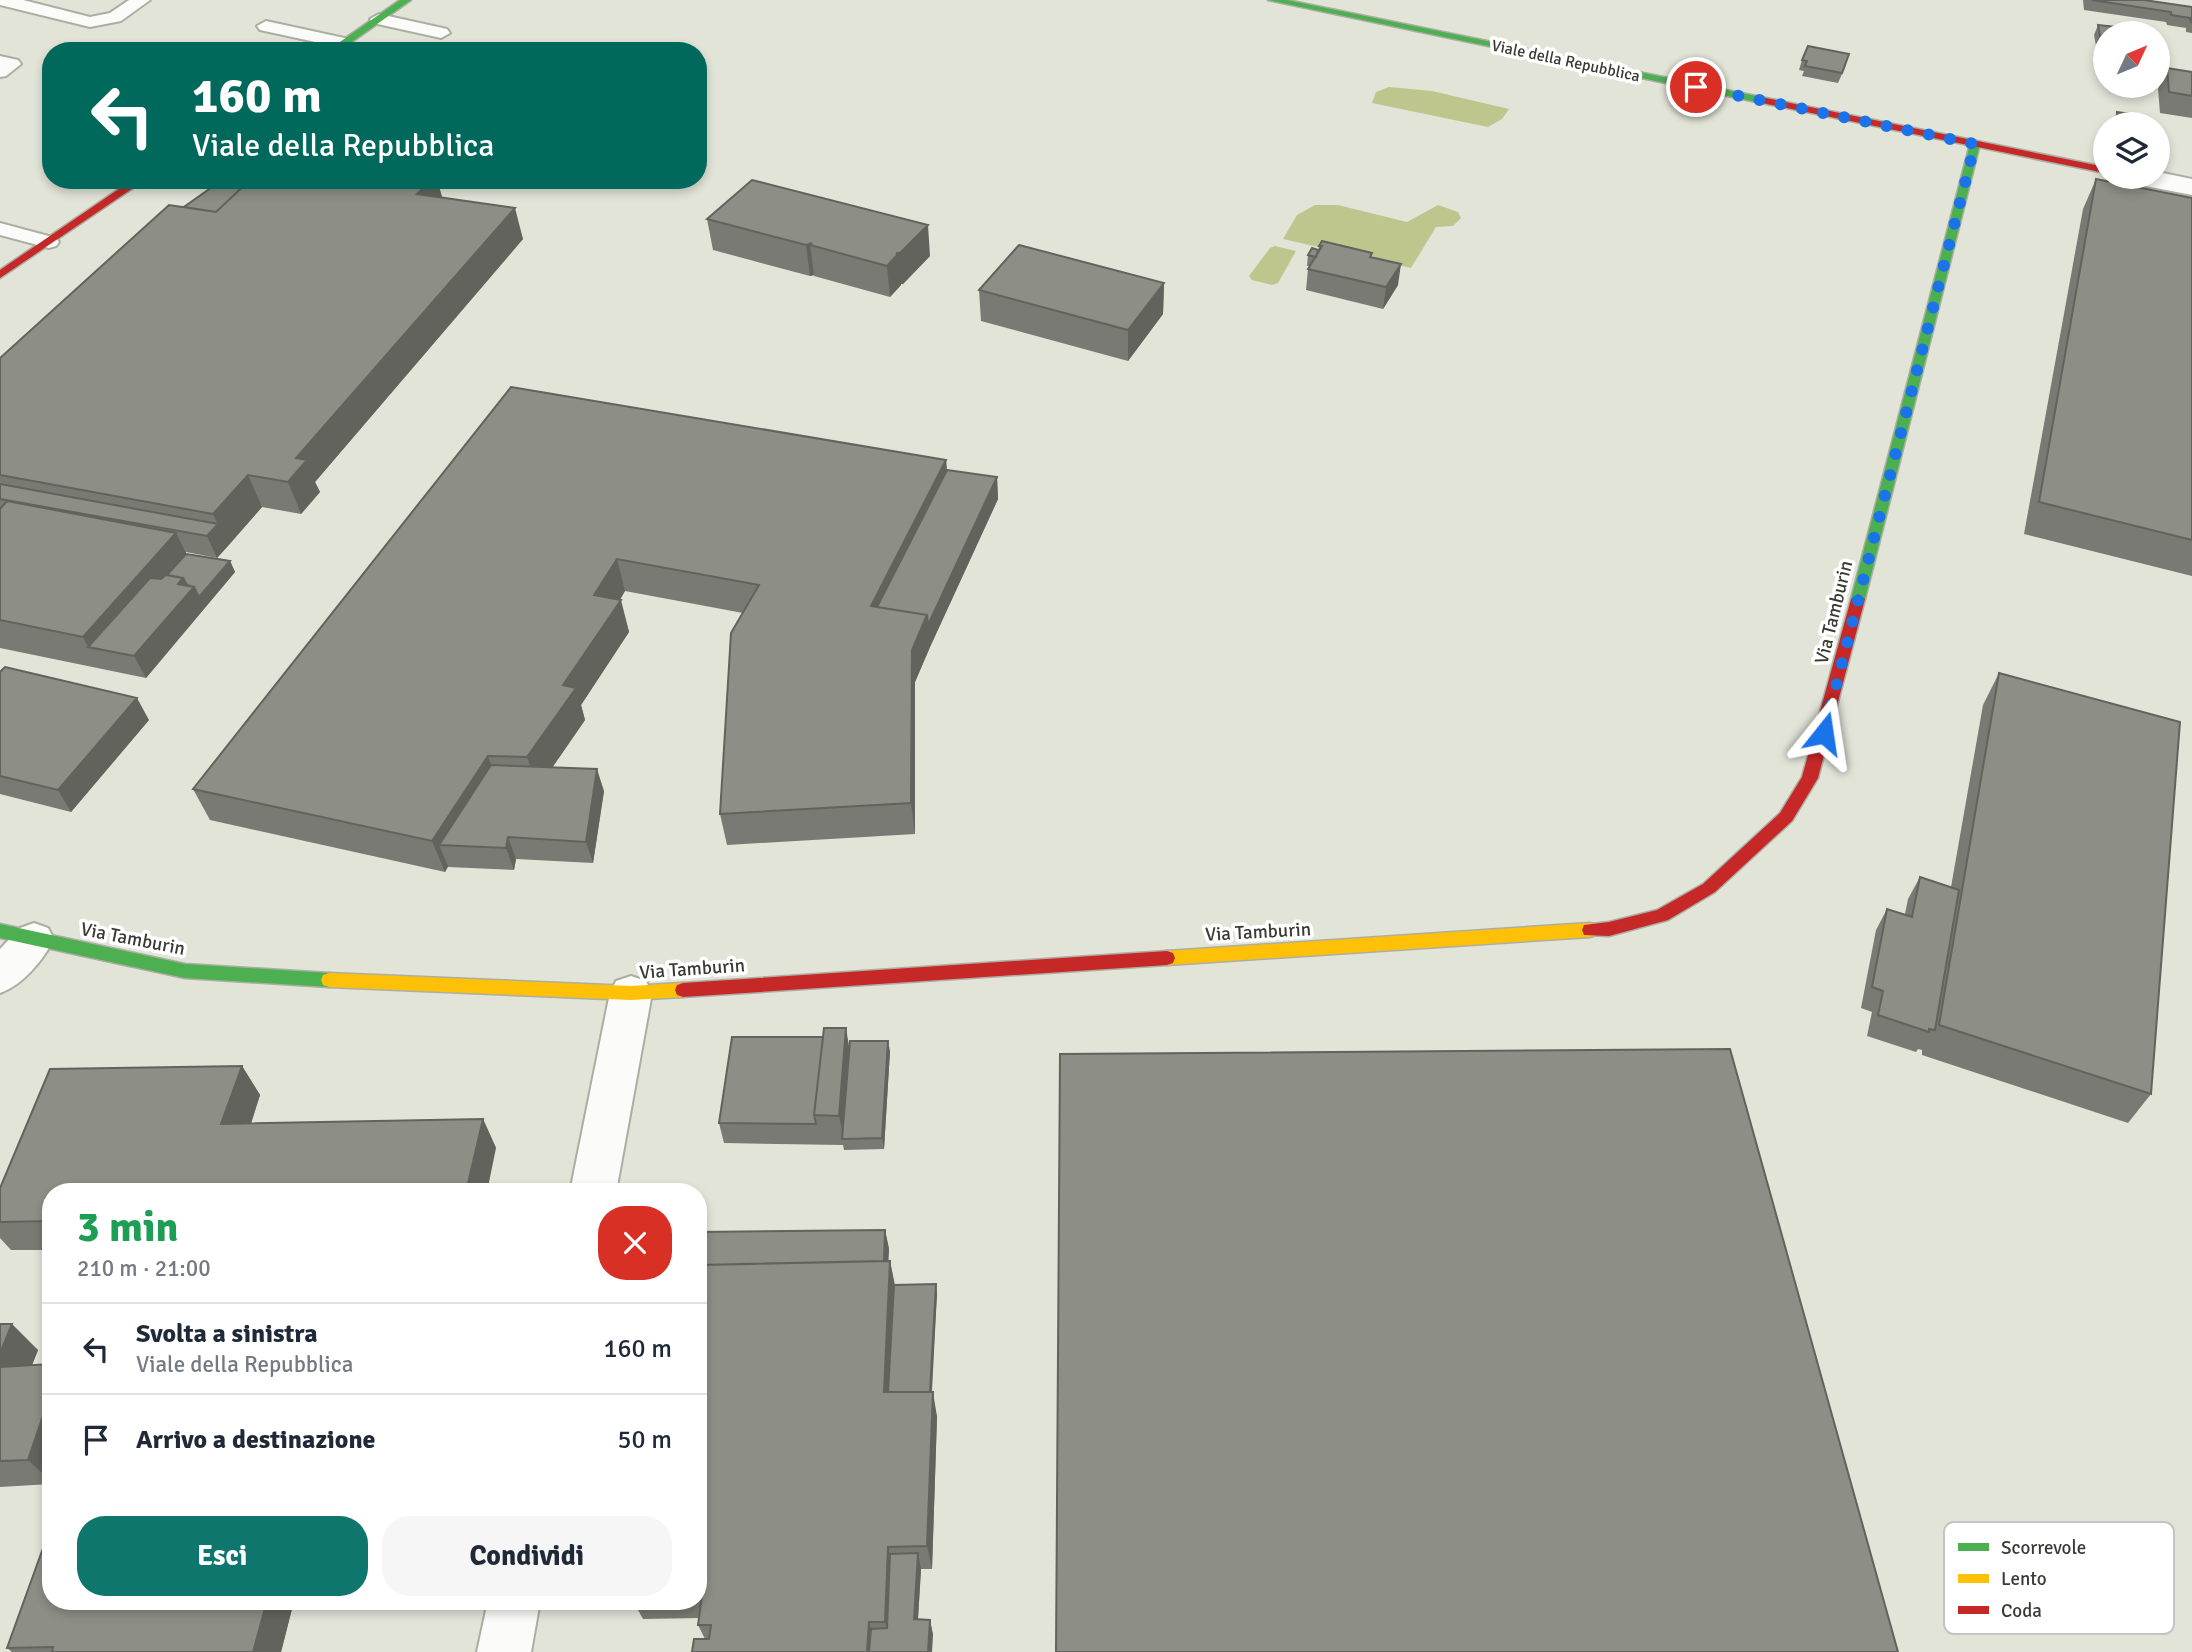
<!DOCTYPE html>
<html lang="it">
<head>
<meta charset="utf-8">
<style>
  body { margin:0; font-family:Signika,sans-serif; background:#f6f6f7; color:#1f2937; height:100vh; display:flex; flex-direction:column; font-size:26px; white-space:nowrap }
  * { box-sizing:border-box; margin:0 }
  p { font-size:23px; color:#747a83 }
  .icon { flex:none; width:38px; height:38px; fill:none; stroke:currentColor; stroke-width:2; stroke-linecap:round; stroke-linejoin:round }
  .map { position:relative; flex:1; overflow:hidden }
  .details { position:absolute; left:42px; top:1183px; width:665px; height:427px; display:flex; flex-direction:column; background:#fff; border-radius:28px; box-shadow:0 4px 10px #0003 }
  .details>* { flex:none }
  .top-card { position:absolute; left:42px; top:42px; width:665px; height:147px; border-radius:28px; box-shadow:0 4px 10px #0003; background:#00695c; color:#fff; overflow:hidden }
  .needle { width:46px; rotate:46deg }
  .tools { position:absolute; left:2093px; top:21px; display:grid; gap:14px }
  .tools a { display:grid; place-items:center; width:77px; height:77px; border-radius:50%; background:#fff; box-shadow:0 4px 10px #0003; font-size:35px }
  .pin { position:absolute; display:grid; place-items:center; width:60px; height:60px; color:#fff; margin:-30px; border:4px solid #fff; border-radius:50%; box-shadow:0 2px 7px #0007 }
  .me { position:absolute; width:77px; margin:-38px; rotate:15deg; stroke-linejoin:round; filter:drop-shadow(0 0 5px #0008) }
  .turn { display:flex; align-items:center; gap:24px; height:147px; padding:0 35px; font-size:32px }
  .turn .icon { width:91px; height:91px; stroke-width:2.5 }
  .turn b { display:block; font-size:49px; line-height:60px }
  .round { display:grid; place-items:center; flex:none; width:74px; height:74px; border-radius:28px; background:#f6f6f7 }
  .head { display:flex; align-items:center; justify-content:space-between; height:119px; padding:0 35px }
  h1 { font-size:42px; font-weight:800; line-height:52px; color:#1e9e55 }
  .cta { display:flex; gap:14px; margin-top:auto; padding:14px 35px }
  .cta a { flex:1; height:80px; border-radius:28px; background:#0f766e; color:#fff; font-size:28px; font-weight:800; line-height:80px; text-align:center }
  .cta a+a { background:#f6f6f7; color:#1f2937 }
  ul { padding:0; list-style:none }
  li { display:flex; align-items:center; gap:21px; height:91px; padding:0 35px; border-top:2px solid #e0e1e3 }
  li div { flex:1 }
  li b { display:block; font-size:26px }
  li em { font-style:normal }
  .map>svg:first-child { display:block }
  .water { fill:#bec68d }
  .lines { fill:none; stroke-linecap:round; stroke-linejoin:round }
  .lane-casing { stroke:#acaea4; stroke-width:4 }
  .street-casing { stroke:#acaea4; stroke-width:4 }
  .fast-casing { stroke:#acaea4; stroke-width:3 }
  .slow-casing { stroke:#acaea4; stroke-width:3 }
  .jam-casing { stroke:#acaea4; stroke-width:3 }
  .lane { fill:#fbfbf9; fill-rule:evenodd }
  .street { fill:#fbfbf9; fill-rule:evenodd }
  .fast { fill:#4caf50; fill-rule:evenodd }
  .slow { fill:#ffc107; fill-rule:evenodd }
  .jam { fill:#c62828; fill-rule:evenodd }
  .wall { fill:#797a73 }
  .shaded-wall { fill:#63635e }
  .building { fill:#8d8e86; stroke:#63635e; stroke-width:2 }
  .route { stroke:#1a73e8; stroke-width:12; stroke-dasharray:0 21.6 }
  .labels { text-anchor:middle; stroke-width:7; stroke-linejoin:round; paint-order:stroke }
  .far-street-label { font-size:16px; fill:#3a3b33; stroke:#fff }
  .street-label { font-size:19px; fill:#3a3b33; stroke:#fff }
  .key { fill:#fff; stroke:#c4c4c2; stroke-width:2 }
  .key-label { font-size:19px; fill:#3a3b33 }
</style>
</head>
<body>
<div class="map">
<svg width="2192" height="1652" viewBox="0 0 2192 1652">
  <rect width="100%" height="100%" fill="#e2e4d8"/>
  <path class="water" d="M 1389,87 L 1432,91 L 1509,109 L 1502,119 L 1488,127 L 1372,103 L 1376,92 Z
    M 1315,205 L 1338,205 L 1407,222 L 1438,205 L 1458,212 L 1461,218 L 1453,226 L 1436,227 L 1411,268 L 1283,239 L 1297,215 Z
    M 1275,246 L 1296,251 L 1278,283 L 1272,285 L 1252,280 L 1249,276 L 1270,248 Z"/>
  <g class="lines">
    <defs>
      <path id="lane" d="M 0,0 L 23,0 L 90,17 L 110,13 L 129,0 L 150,0 L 121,21 L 90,27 L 0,5 Z
        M 379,14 L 447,29 L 450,33 L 441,38 L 373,23 L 370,19 Z
        M 266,21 L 349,39 L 352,43 L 343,48 L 260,30 L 257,26 Z
        M 0,56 L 18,60 L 21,64 L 6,76 L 0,77 Z
        M 0,223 L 56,238 L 59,242 L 56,246 L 49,248 L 0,235 Z"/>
      <path id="street" d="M 2158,172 L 2192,179 L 2192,195 L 2130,183 L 2126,177 L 2158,177 Z
        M 34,923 L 48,928 L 54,939 C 43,960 23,985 0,993 L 0,949 L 20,928 Z
        M 631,976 L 646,981 L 652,993 L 616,1192 L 570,1192 L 610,993 L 616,981 Z
        M 488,1601 L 540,1601 L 531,1652 L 477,1652 Z"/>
      <path id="fast" d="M 400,0 L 411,0 L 339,51 L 327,51 Z
        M 1268,0 L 1287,0 L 1761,97 L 1766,100 L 1761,103 Z
        M 1975,141 L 1980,144 L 1865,599 L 1858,604 L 1851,599 L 1970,144 Z
        M 0,924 L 185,964 L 329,973 L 335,975 L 337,980 L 335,985 L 329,987 L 185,978 L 0,938 Z"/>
      <path id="slow" d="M 1590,923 L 1596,925 L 1598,930 L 1596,935 L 1590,937 L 1167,965 L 1161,963 L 1159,958 L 1161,953 L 1167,951 Z
        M 329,973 L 631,986 L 683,983 L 689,985 L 691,990 L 689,995 L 683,997 L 631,1000 L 329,987 L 323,985 L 321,980 L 323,975 Z"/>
      <path id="jam" d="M 1761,97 L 2105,167 L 2105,173 L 1757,102 L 1756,100 Z
        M 132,180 L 145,180 L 0,278 L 0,270 Z
        M 1858,594 L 1865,599 L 1818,778 L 1792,821 L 1715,892 L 1668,920 L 1609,936 L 1584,935 L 1582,930 L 1584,925 L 1609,922 L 1657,910 L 1703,884 L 1780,813 L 1802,777 L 1851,599 Z
        M 1167,951 L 1173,953 L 1175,958 L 1173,963 L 1167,965 L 683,997 L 677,995 L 675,990 L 677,985 L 683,983 Z"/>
    </defs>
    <use href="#lane" class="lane-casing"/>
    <use href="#street" class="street-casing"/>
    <use href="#fast" class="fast-casing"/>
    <use href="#slow" class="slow-casing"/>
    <use href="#jam" class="jam-casing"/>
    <use href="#lane" class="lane"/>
    <use href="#street" class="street"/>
    <use href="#fast" class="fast"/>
    <use href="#slow" class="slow"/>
    <use href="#jam" class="jam"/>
  </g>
  <path class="wall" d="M 2083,0 L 2144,0 L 2192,7 L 2192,33 L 2186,32 L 2186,28 L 2167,25 L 2166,22 L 2084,10 Z
    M 2098,25 L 2105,33 L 2105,57 L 2098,56 L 2094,35 Z
    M 1802,60 L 1846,65 L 1838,83 L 1802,76 L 1804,71 L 1799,70 Z
    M 2167,68 L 2192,72 L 2192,118 L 2160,113 L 2158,89 Z
    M 2117,112 L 2145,124 L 2112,124 Z
    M 2096,179 L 2192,198 L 2192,576 L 2024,534 L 2083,209 Z
    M 437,180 L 442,197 L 523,239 L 315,482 L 320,492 L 301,514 L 262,507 L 217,558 L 186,552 L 186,554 L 230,561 L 235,572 L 146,678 L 0,648 L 0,358 L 184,207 Z
    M 707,219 L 930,256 L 903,284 L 901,284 L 901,285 L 890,297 L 814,276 L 814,275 L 810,276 L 713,250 Z
    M 1319,246 L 1372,253 L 1372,257 L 1398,285 L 1383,309 L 1306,290 L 1308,269 L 1310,266 L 1307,266 L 1308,255 L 1318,250 Z
    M 1164,283 L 1163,314 L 1128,361 L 981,321 L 979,290 Z
    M 511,387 L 946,460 L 947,470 L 997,477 L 998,499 L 930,647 L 915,682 L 915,834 L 727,845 L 720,814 L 743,613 L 625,591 L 620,600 L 629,632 L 581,705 L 585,720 L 552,768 L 604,791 L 593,863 L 516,859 L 514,870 L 448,867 L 445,872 L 210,820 L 193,789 Z
    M 0,672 L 149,720 L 71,812 L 0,794 Z
    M 1999,673 L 2151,1094 L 2128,1123 L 1922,1055 L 1922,1050 L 1918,1049 L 1916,1052 L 1867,1036 L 1872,1012 L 1861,1008 L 1876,930 L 1887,909 L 1905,914 L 1908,899 L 1920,877 L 1951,887 L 1983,705 Z
    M 850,1048 L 890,1051 L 884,1149 L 844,1150 L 843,1145 L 724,1143 L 719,1123 Z
    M 242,1066 L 260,1095 L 251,1124 L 483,1119 L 496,1148 L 51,1192 L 51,1250 L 11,1250 L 0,1238 L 0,1188 Z
    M 885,1230 L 889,1249 L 888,1261 L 890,1261 L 895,1285 L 936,1284 L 937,1293 L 932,1392 L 937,1417 L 932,1569 L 921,1569 L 918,1619 L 930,1620 L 933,1635 L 705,1639 L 698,1625 L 699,1618 L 643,1619 L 633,1601 L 698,1601 L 698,1238 Z
    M 0,1324 L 38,1350 L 32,1365 L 51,1364 L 51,1484 L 0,1487 Z
    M 294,1601 L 281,1652 L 12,1652 L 7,1648 Z"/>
  <path class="shaded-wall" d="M 432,180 L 437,180 L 445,207 L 417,194 Z
    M 515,208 L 523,239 L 315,482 L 320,492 L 301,514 L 288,482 L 296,458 Z
    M 928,225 L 930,256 L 903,284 L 901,284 L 901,285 L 890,297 L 887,266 L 896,253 Z
    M 812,243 L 810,245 L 814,275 L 810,276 L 806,245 Z
    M 1401,264 L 1398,285 L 1383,309 L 1386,287 Z
    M 1164,283 L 1163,314 L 1128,361 L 1128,330 Z
    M 946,460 L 948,492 L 885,618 L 871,606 Z
    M 248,475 L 262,507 L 228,546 L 213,514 Z
    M 997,477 L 998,499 L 930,647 L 915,682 L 915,834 L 911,803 L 912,650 L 927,615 Z
    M 218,524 L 228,546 L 217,558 L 207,536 Z
    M 176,533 L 192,565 L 88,647 L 83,637 Z
    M 617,559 L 625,591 L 603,626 L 594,595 Z
    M 230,561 L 235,572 L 146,678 L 134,656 L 178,584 L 183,578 Z
    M 621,600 L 629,632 L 581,705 L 585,720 L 538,788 L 527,757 L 563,685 Z
    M 137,698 L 149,720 L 71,812 L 58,790 Z
    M 488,756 L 499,787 L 439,845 L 448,866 L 445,872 L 432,841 Z
    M 597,769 L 604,791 L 593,863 L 586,842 Z
    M 508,837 L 516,859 L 514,870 L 506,848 Z
    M 846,1028 L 851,1058 L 844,1139 L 839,1116 Z
    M 888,1041 L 890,1051 L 884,1149 L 882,1138 Z
    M 242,1066 L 260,1095 L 241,1153 L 221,1124 Z
    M 483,1119 L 496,1148 L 487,1192 L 466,1192 Z
    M 885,1230 L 889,1249 L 887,1288 L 884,1269 Z
    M 890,1261 L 895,1288 L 890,1409 L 884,1392 Z
    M 936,1284 L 937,1293 L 930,1417 L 929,1408 Z
    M 12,1324 L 38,1350 L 21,1393 L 0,1372 L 0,1353 Z
    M 51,1392 L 51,1481 L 28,1460 Z
    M 933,1392 L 937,1417 L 932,1569 L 927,1546 Z
    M 888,1547 L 893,1570 L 891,1643 L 885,1622 Z
    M 918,1553 L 921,1569 L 917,1634 L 914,1619 Z
    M 267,1601 L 294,1601 L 281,1652 L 253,1652 Z
    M 930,1620 L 933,1635 L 932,1652 L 928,1652 Z
    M 869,1622 L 875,1644 L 875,1652 L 867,1652 Z"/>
  <path class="building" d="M 2092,0 L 2144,0 L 2192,7 L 2192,22 L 2191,22 L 2190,18 L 2171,15 L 2171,12 Z
    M 2098,25 L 2125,28 L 2126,33 L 2105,33 L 2105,46 L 2102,46 Z
    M 1808,46 L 1849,54 L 1842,73 L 1805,66 L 1807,61 L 1802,60 Z
    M 2167,68 L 2192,72 L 2192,96 L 2169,92 Z
    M 2117,112 L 2144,116 L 2145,124 L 2117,124 Z
    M 2096,179 L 2192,198 L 2192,540 L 2039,502 Z
    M 222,180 L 250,180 L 216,212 L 184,207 Z
    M 250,180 L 432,180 L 417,194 L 515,208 L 296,458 L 307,460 L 288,482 L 248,475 L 213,514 L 0,475 L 0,358 L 169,205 L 216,212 Z
    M 752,180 L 928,225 L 900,253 L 896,253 L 898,254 L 887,266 L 810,245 L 812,243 L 806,245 L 707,219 Z
    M 1322,241 L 1372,253 L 1370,257 L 1401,264 L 1386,287 L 1308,269 L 1322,246 L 1319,246 Z
    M 1019,245 L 1164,283 L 1128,330 L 979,290 Z
    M 1312,248 L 1318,250 L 1316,257 L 1308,255 Z
    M 511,387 L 946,460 L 871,606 L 927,615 L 912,650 L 911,803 L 720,814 L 731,633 L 759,585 L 617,559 L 594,595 L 621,600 L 563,685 L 576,688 L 527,757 L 488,756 L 432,841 L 193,789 Z
    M 947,470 L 997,477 L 928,625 L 927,615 L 877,607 Z
    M 0,484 L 218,524 L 207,536 L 0,499 Z
    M 7,501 L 176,533 L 83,637 L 0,620 L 0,509 Z
    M 186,554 L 230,561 L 199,597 L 194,587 L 187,585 L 183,578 L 167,575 Z
    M 166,575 L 183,578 L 178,584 L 194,587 L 134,656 L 88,647 L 150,578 L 161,579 Z
    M 5,667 L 137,698 L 58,790 L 0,776 L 0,672 Z
    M 1999,673 L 2180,722 L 2151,1094 L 1939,1025 Z
    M 491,765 L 597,769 L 586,842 L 508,837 L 506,848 L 439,845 Z
    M 1920,877 L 1959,890 L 1935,1030 L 1929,1029 L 1929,1032 L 1878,1015 L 1883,991 L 1872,987 L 1887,909 L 1912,917 Z
    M 824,1028 L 846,1028 L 839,1116 L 814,1115 Z
    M 732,1037 L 823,1037 L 814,1115 L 816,1124 L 719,1123 Z
    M 850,1041 L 888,1041 L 882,1138 L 842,1139 Z
    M 1730,1049 L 1898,1652 L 1056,1652 L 1060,1054 Z
    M 242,1066 L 221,1124 L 483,1119 L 466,1192 L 51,1192 L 51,1221 L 0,1222 L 0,1188 L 50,1069 Z
    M 885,1230 L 884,1261 L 698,1265 L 699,1232 Z
    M 890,1261 L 884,1392 L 933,1392 L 927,1546 L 888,1547 L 885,1622 L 869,1622 L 867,1652 L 692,1652 L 694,1639 L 709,1639 L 711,1625 L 698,1625 L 702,1595 L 698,1595 L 698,1265 Z
    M 936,1284 L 930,1392 L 888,1392 L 894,1285 Z
    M 0,1324 L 12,1324 L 0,1353 Z
    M 51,1364 L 51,1392 L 28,1460 L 0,1461 L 0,1367 Z
    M 51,1526 L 51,1601 L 267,1601 L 253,1652 L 52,1652 L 53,1647 L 7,1648 Z
    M 918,1553 L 914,1619 L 930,1620 L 928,1652 L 869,1652 L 871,1629 L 887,1628 L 890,1554 Z"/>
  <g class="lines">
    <path class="route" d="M 1696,87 L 1975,144 L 1824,733"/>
  </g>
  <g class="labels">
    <g class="far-street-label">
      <text transform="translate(1566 60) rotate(12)" y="6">Viale della Repubblica</text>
    </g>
    <g class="street-label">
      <text transform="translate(1833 612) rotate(-76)" y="7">Via Tamburin</text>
      <text transform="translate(1258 931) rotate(-3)" y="7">Via Tamburin</text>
      <text transform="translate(133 938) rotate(11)" y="7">Via Tamburin</text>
      <text transform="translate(692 968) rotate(-4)" y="7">Via Tamburin</text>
    </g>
  </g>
  <rect x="1944" y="1522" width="230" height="112" rx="10" class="key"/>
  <rect x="1958" y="1543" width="31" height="8" fill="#4caf50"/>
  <rect x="1958" y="1574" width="31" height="9" fill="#ffc107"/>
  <rect x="1958" y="1606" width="31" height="8" fill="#c62828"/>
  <g class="key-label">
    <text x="2001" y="1554">Scorrevole</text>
    <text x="2001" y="1585">Lento</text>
    <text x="2001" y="1617">Coda</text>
  </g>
</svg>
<div class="tools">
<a><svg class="needle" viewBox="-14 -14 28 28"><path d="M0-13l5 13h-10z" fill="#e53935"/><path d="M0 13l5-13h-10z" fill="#747a83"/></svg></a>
<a><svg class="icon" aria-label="layers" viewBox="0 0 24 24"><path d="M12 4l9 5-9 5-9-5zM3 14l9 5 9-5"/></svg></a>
</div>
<div class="pin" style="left:1696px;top:87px;background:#d93025"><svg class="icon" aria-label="arrive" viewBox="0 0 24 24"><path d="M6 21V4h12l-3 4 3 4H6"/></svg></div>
<svg class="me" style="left:1824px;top:733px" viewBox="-20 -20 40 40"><path d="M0-17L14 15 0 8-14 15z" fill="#1a73e8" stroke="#fff" stroke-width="4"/></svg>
<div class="top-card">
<div class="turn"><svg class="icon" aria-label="left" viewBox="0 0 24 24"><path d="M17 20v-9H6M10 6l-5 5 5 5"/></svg><div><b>160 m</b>Viale della Repubblica</div></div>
</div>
<section class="details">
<div class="head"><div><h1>3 min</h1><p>210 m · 21:00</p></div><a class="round" style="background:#d93025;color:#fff"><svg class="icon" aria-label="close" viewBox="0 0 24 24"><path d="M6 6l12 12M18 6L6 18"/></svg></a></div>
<ul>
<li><svg class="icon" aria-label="left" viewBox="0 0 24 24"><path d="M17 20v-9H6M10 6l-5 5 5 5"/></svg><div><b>Svolta a sinistra</b><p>Viale della Repubblica</p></div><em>160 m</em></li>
<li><svg class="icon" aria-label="arrive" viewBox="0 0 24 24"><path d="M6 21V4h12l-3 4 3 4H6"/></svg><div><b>Arrivo a destinazione</b></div><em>50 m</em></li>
</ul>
<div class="cta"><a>Esci</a><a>Condividi</a></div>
</section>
</div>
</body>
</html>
